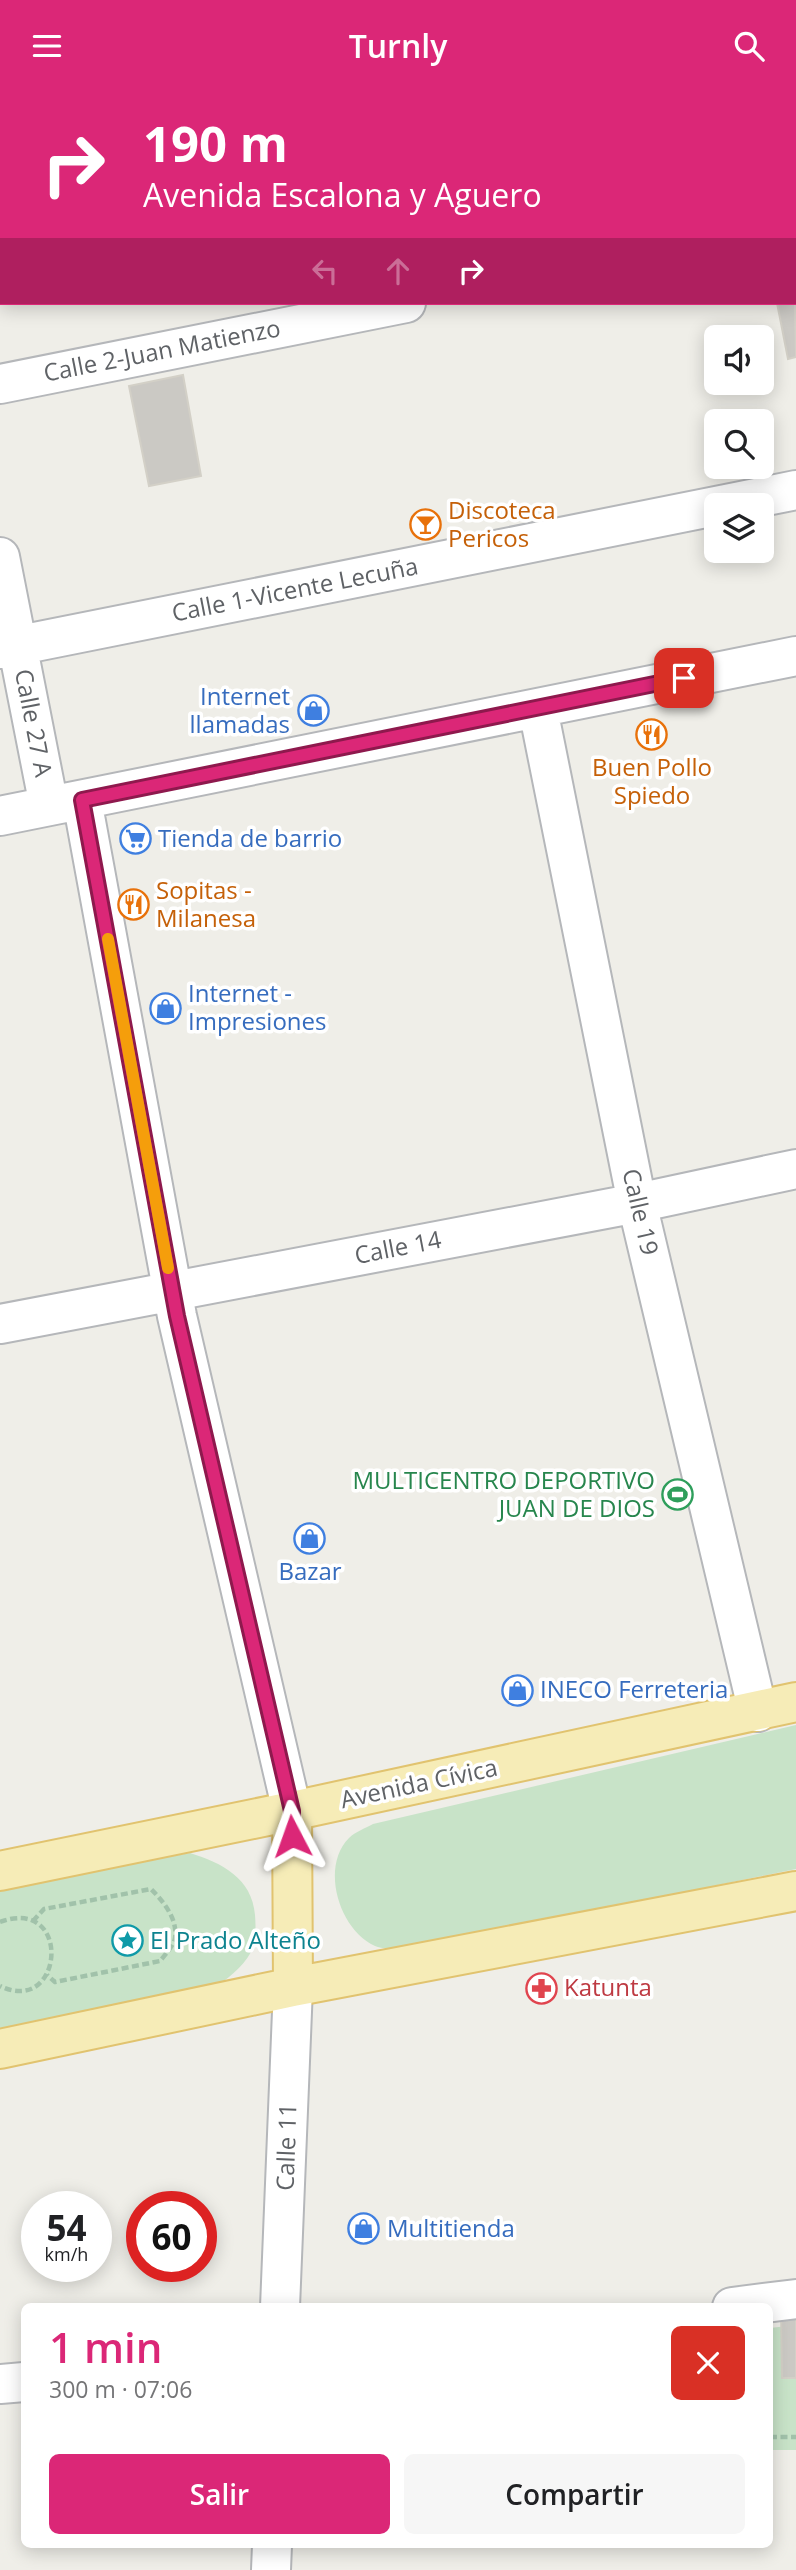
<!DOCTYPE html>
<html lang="es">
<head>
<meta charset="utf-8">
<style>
  body { margin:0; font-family:"Open Sans",sans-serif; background:#f6f6f6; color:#202124; height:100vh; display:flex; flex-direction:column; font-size:26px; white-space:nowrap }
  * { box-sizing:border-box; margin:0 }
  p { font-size:23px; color:#757577 }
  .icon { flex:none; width:38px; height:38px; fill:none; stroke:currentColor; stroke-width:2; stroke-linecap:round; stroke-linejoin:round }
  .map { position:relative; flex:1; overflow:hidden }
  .details { position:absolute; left:21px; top:2212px; width:752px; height:245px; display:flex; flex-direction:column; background:#fff; border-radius:10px; box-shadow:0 4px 18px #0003 }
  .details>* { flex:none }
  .hud { position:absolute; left:0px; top:0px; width:796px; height:214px; box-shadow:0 4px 18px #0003; background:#db2777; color:#fff; overflow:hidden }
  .controls { position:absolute; left:704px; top:234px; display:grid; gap:14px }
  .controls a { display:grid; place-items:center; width:70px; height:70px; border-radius:10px; background:#fff; box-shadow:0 4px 18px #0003; font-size:35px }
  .speed { position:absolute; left:21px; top:2100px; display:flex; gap:14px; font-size:35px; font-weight:700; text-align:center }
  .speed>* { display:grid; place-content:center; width:91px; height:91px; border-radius:50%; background:#fff; box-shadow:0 4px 18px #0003; line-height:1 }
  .speed small { font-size:18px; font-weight:400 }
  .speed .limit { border:10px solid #d22; background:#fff; color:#111 }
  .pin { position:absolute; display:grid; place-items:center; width:60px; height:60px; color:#fff; margin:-30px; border-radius:14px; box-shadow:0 4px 10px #0006 }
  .me { position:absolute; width:77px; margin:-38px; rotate:356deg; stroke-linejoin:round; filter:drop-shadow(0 0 5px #0008) }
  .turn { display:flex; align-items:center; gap:24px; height:147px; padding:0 28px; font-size:32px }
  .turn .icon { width:91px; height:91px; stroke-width:2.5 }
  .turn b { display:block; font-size:49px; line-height:60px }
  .lanes { display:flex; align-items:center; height:66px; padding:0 28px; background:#0003; justify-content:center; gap:35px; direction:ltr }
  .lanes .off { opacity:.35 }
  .round { display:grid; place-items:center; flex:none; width:74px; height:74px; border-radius:10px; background:#f6f6f6 }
  .head { display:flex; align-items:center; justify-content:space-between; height:119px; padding:0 28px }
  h1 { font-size:42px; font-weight:600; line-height:52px; color:#db2777 }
  .button { display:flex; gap:14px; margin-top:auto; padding:14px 28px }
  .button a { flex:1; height:80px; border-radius:10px; background:#db2777; color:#fff; font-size:28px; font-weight:600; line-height:80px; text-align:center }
  .button a+a { background:#f6f6f6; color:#202124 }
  header { display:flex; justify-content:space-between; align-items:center; height:91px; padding:0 28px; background:#db2777; color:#fff; font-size:32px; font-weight:600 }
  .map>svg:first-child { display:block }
  .green { fill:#c8e3c8 }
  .building { fill:#cbc9c4; stroke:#d3d0c7; stroke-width:2 }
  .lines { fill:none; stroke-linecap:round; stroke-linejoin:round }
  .minor-casing { stroke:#b5b7ba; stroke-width:42 }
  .major-casing { stroke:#e1c36f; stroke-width:42 }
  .path { stroke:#a1c2aa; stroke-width:4.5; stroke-dasharray:7 3.5; stroke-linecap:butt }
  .minor { stroke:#fff; stroke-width:38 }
  .major { stroke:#f6ecb7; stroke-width:38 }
  .route-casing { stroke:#8e194d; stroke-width:18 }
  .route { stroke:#db2777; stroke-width:12 }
  .slow { stroke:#f59e0b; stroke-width:12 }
  .labels { text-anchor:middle; stroke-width:7; stroke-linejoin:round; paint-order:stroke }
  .street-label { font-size:24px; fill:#5f6266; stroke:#fff }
  .food-label { font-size:24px; fill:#c56008; stroke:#fff; text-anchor:start }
  .shop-label { font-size:24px; fill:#366cbe; stroke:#fff; text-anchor:start }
  .leisure-label { font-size:24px; fill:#27864d; stroke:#fff; text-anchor:end }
  .culture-label { font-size:24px; fill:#0d838f; stroke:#fff; text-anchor:start }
  .health-label { font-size:24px; fill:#be3a42; stroke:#fff; text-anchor:start }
</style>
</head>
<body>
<header><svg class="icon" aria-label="menu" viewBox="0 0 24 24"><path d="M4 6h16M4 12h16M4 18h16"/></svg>Turnly<svg class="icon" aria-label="search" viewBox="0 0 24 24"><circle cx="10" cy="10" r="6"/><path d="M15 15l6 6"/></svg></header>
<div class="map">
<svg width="796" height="2479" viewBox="0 0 796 2479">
  <rect width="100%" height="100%" fill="#efeee8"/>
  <path class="green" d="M 796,1634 L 796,1778 L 402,1859 C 394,1858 382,1858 375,1855 C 339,1839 320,1776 349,1747 C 355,1741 366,1737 373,1733 Z
    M 190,1762 C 222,1772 252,1787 255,1824 C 256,1837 256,1850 251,1861 C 242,1878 226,1888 212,1899 L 0,1937 L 0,1797 Z
    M 796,2234 L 796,2359 L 770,2359 L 770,2237 Z"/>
  <path class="building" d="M 0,54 L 2,54 L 0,160 Z
    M 794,162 L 796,266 L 788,268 L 777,212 L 794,212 Z
    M 183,284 L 201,385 L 149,395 L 129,295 Z
    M 796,2214 L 796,2287 L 782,2287 L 781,2215 Z"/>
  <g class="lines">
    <defs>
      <path id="minor" d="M 124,2 L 133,0
        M 0,27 L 2,26
        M 794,134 L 796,133
        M 0,293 L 406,212
        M 0,466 L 49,715
        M 0,558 L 796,399
        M 538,618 L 637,1112 L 758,1621
        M 82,709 L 177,1225 L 292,1720
        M 0,725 L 796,565
        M 0,1233 L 637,1112 L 796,1078
        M 280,2216 L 293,1896
        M 732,2216 L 796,2208
        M 0,2293 L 24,2291
        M 271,2479 L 272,2454"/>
      <path id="major" d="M 292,1720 L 293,1896
        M 0,1780 L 292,1720 L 796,1611
        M 0,1958 L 293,1896 L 796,1800"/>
    </defs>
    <use href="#minor" class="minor-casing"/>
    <use href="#major" class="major-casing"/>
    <path class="path" d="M 33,1830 L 44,1818 L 151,1798 C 163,1810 178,1828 175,1847 C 174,1854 165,1864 160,1870 L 55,1891 L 47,1884
      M 0,1831 C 73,1804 64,1926 0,1895
      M 770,2346 L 796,2346"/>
    <use href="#minor" class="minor"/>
    <use href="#major" class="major"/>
  </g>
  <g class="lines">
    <defs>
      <path id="route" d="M 292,1745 L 292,1720 L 177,1225 L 82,709 L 684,587"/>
    </defs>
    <use href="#route" class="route-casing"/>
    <use href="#route" class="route"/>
    <path class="slow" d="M 108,848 L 168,1177"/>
  </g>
  <defs>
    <symbol id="bar-ring" viewBox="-11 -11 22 22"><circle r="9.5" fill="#fff" stroke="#e8710a" stroke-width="1.5"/><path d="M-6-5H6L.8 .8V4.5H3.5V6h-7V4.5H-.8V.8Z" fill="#e8710a"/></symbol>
    <symbol id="shop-ring" viewBox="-11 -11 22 22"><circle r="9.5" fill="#fff" stroke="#3f7fe0" stroke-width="1.5"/><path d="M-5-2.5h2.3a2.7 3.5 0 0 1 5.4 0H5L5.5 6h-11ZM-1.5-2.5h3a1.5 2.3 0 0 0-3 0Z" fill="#3f7fe0"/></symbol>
    <symbol id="restaurant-ring" viewBox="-11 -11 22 22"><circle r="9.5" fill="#fff" stroke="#e8710a" stroke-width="1.5"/><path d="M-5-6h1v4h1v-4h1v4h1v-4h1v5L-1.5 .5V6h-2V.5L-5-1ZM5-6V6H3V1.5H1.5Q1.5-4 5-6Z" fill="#e8710a"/></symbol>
    <symbol id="supermarket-ring" viewBox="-11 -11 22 22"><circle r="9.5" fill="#fff" stroke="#3f7fe0" stroke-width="1.5"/><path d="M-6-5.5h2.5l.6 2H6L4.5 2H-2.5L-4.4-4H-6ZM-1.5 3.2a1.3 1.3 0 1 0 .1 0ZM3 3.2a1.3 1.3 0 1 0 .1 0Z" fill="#3f7fe0"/></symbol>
    <symbol id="stadium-ring" viewBox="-11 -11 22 22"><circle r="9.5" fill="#fff" stroke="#2e9e5b" stroke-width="1.5"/><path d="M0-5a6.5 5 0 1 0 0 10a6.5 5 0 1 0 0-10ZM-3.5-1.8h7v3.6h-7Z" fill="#2e9e5b"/></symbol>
    <symbol id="sight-ring" viewBox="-11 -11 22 22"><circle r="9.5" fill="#fff" stroke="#0f9aa8" stroke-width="1.5"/><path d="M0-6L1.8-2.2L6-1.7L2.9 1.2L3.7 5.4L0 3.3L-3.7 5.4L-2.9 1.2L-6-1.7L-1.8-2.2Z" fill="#0f9aa8"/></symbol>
    <symbol id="pharmacy-ring" viewBox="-11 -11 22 22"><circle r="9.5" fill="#fff" stroke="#e0444e" stroke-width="1.5"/><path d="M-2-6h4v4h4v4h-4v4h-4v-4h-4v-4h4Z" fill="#e0444e"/></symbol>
  </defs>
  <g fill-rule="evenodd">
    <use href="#bar-ring" x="408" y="416" width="35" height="35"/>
    <use href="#shop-ring" x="296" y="602" width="35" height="35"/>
    <use href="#restaurant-ring" x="634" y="626" width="35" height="35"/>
    <use href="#supermarket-ring" x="118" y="730" width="35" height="35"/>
    <use href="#restaurant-ring" x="116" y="796" width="35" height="35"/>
    <use href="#shop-ring" x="148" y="900" width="35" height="35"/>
    <use href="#stadium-ring" x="660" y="1386" width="35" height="35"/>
    <use href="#shop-ring" x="292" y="1430" width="35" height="35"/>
    <use href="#shop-ring" x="500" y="1582" width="35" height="35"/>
    <use href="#sight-ring" x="110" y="1832" width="35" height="35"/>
    <use href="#pharmacy-ring" x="524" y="1880" width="35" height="35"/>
    <use href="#shop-ring" x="346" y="2120" width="35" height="35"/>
  </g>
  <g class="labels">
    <g class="street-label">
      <text transform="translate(162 260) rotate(-11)" y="8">Calle 2-Juan Matienzo</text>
      <text transform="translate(295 499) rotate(-11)" y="8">Calle 1-Vicente Lecuña</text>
      <text transform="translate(33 632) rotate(79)" y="8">Calle 27 A</text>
      <text transform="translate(640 1121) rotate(77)" y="8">Calle 19</text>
      <text transform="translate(398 1157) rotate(-11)" y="8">Calle 14</text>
      <text transform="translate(419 1693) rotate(-12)" y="8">Avenida Cívica</text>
      <text transform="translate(287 2056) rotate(-88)" y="8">Calle 11</text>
    </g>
    <g class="food-label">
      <text x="448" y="428">Discoteca<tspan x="448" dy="28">Pericos</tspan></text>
      <text x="652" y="685" text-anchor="middle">Buen Pollo<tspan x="652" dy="28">Spiedo</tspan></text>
      <text x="156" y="808">Sopitas -<tspan x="156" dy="28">Milanesa</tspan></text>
    </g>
    <g class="shop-label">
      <text x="290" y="614" text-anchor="end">Internet<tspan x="290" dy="28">llamadas</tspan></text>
      <text x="158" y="756">Tienda de barrio</text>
      <text x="188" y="911">Internet -<tspan x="188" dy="28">Impresiones</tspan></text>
      <text x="310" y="1489" text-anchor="middle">Bazar</text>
      <text x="540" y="1607">INECO Ferreteria</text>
      <text x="387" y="2146">Multitienda</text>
    </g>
    <g class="leisure-label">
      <text x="655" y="1398">MULTICENTRO DEPORTIVO<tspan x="655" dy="28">JUAN DE DIOS</tspan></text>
    </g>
    <g class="culture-label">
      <text x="150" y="1858">El Prado Alteño</text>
    </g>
    <g class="health-label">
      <text x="564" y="1905">Katunta</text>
    </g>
  </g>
</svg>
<div class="controls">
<a><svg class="icon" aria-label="sound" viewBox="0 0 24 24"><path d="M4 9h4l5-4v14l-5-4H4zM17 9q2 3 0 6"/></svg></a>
<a><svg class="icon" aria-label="search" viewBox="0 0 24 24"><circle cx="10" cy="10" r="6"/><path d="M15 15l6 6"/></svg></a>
<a><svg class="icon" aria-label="layers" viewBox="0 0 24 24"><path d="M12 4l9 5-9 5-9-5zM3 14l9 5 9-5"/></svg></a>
</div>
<div class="speed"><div>54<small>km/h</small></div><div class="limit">60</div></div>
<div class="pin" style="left:684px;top:587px;background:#d93025"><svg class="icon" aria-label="arrive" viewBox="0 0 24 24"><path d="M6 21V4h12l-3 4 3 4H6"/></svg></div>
<svg class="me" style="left:292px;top:1745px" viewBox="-20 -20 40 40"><path d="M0-17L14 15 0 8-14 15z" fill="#db2777" stroke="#fff" stroke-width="4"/></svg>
<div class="hud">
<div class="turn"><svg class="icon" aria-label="right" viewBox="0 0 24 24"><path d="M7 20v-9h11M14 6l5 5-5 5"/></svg><div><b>190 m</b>Avenida Escalona y Aguero</div></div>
<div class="lanes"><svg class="icon off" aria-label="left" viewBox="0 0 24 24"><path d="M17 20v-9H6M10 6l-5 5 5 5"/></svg><svg class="icon off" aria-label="ahead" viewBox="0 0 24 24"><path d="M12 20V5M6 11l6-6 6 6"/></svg><svg class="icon" aria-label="right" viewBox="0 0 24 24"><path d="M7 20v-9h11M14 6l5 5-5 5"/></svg></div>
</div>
<section class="details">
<div class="head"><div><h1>1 min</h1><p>300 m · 07:06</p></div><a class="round" style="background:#d93025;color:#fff"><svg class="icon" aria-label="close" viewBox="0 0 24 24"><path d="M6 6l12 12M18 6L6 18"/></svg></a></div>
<div class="button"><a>Salir</a><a>Compartir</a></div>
</section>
</div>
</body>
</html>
